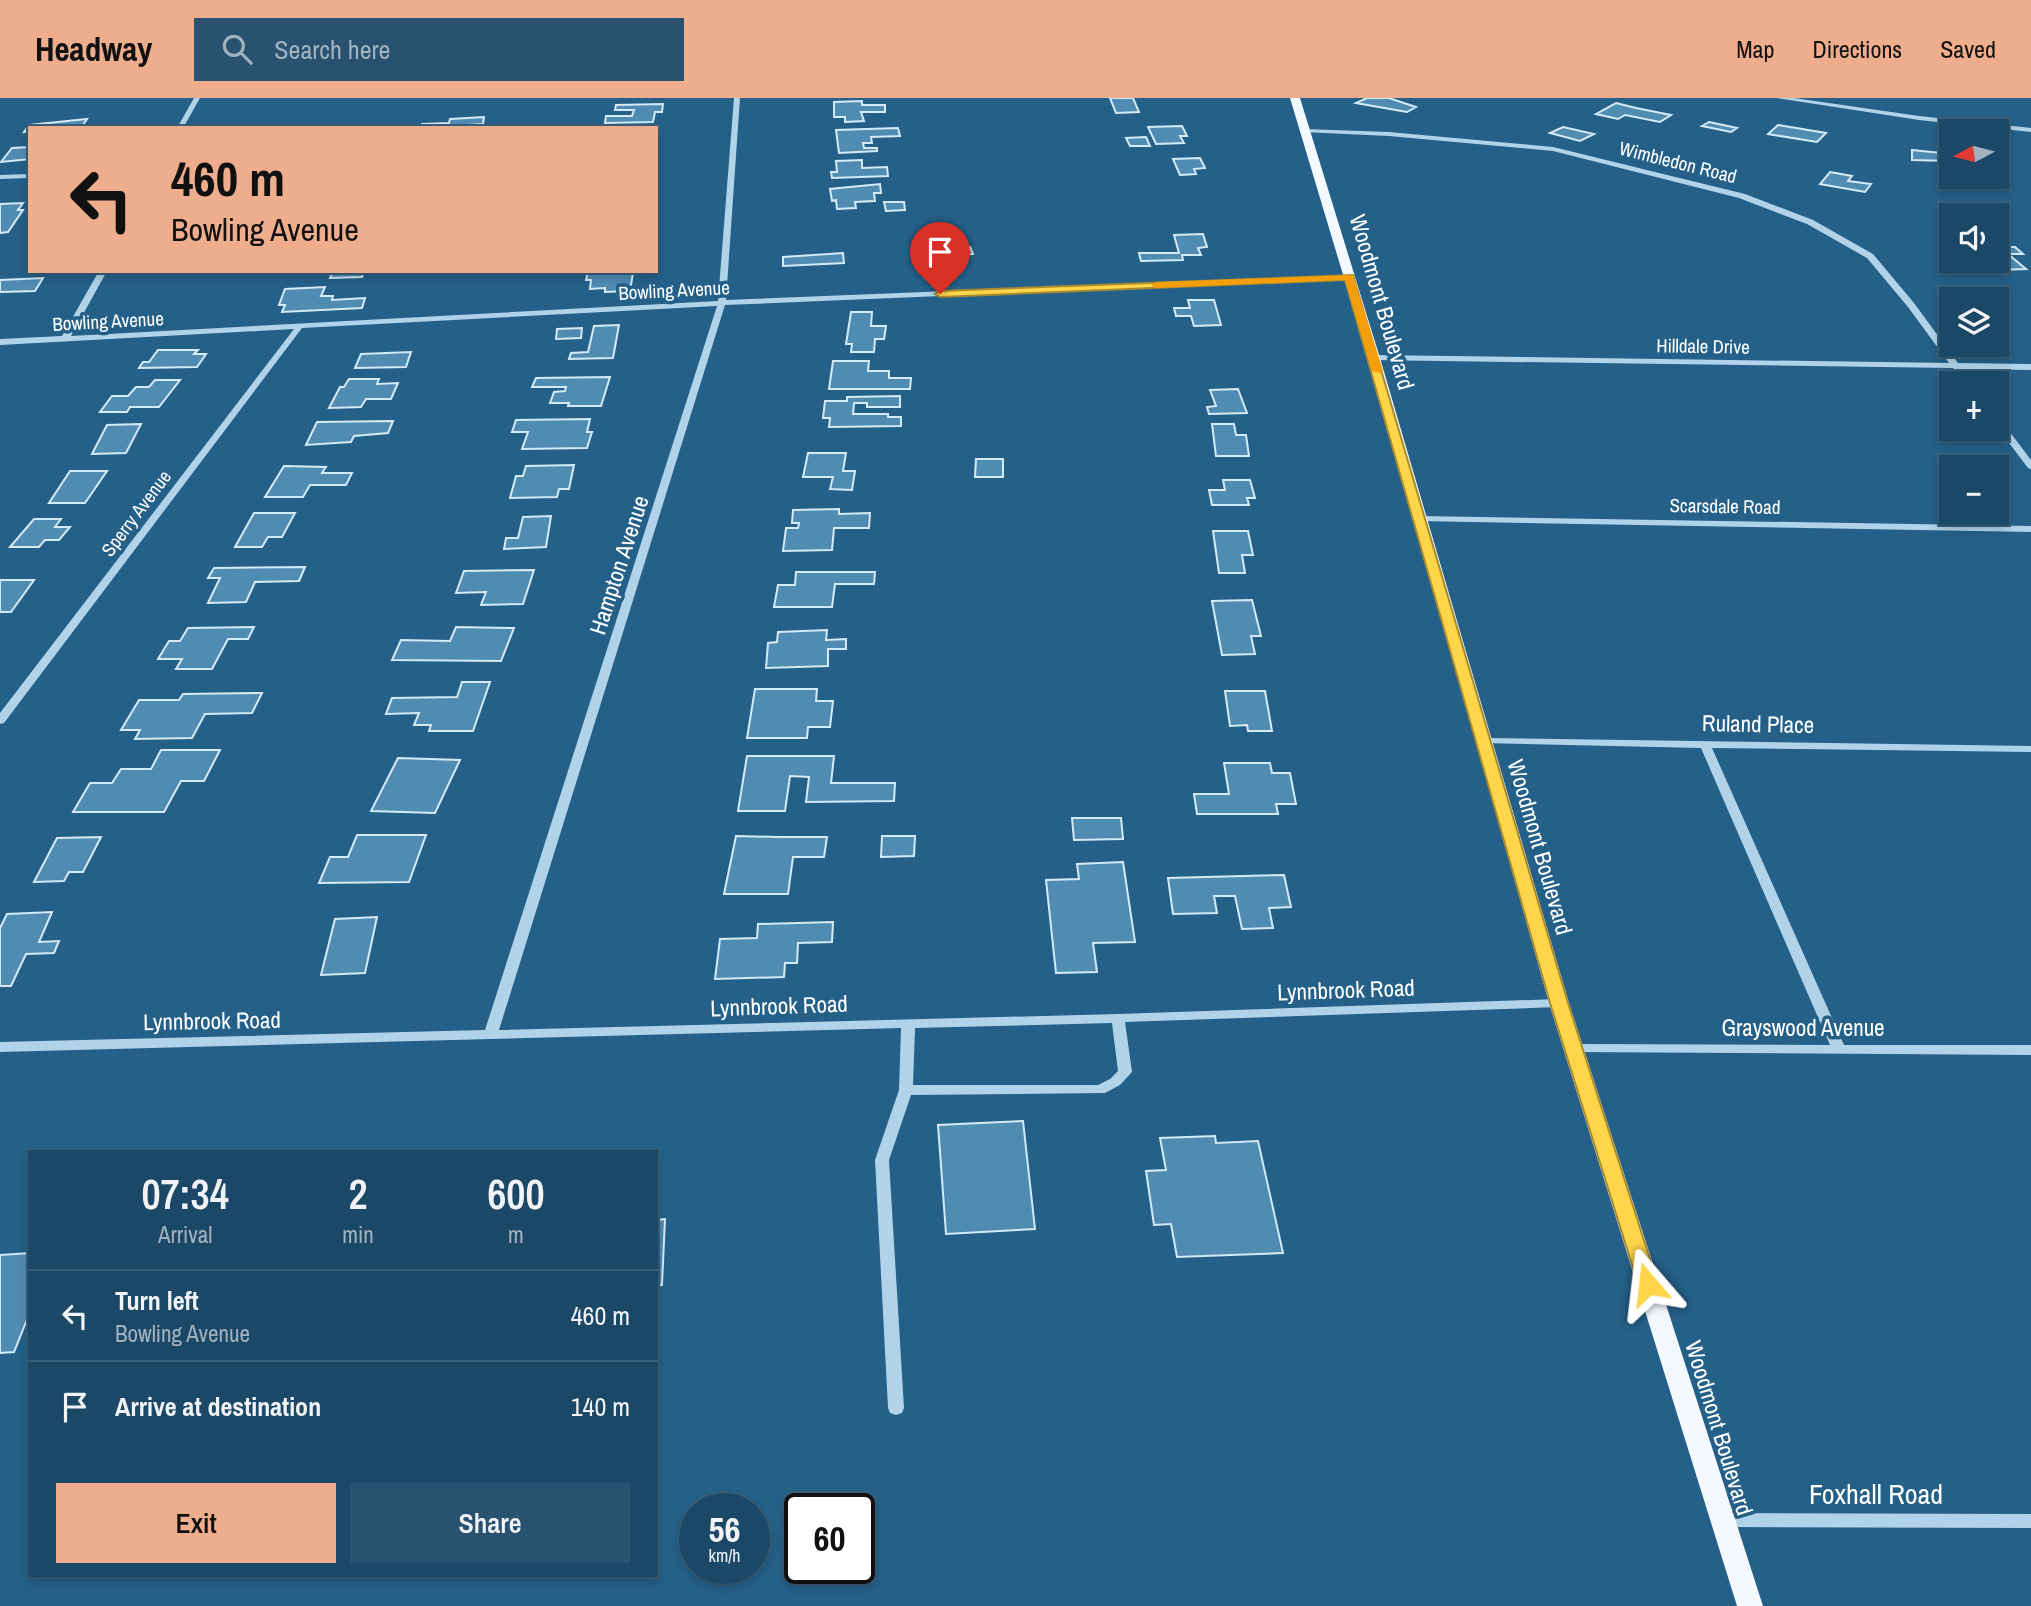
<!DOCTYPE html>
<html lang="en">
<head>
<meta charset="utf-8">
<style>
  body { margin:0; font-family:"Archivo Narrow",sans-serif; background:#28526f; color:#f1f3f6; height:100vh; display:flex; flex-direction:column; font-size:26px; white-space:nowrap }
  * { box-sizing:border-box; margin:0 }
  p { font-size:23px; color:#a0b2bf }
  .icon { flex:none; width:38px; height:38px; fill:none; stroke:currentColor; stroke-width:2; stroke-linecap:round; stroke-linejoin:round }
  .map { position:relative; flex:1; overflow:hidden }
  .details { position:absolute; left:28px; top:1052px; width:630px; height:427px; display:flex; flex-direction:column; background:#1b4866; border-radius:0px; box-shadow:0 4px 10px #0003,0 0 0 2px #39607a }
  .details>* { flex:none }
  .banner { position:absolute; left:28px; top:28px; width:630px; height:147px; border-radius:0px; box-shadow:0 4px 10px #0003,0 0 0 2px #39607a; background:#eead8d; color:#111; overflow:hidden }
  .needle { width:46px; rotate:263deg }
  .buttons { position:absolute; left:1939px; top:21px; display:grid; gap:14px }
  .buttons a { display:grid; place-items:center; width:70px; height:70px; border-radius:0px; background:#1b4866; box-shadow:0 4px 10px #0003,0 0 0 2px #39607a; font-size:35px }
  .speed { position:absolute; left:679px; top:1395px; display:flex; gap:14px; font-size:35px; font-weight:700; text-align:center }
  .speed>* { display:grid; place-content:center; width:91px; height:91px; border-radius:50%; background:#1b4866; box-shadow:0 4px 10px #0003,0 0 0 2px #39607a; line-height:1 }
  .speed small { font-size:18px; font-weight:400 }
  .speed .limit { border:4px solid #111; border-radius:10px; background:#fff; color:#111 }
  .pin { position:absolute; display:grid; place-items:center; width:60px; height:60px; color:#fff; margin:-72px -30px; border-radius:50% 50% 50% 0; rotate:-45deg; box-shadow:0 0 7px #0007 }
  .pin .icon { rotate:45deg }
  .me { position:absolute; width:77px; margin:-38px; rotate:343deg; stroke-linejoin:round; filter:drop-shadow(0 0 5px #0008) }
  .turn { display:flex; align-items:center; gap:24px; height:147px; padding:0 28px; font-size:32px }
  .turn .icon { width:91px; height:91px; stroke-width:2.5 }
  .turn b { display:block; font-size:49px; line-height:60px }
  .eta { display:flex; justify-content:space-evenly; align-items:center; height:119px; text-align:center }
  .eta b { font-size:42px; font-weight:600; line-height:49px }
  .primary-button { display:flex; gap:14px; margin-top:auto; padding:14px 28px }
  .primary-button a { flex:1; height:80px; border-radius:0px; background:#eead8d; color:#111; font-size:28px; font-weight:600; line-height:80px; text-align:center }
  .primary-button a+a { background:#28526f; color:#f1f3f6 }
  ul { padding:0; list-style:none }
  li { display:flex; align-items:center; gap:21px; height:91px; padding:0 28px; border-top:2px solid #39607a }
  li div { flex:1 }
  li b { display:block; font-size:26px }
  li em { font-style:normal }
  header { display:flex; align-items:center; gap:42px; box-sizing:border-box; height:98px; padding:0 35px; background:#eead8d; color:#111 }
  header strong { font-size:33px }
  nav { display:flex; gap:38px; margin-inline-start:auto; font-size:24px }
  .search { width:490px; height:63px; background:#28526f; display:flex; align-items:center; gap:18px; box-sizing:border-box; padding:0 24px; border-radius:0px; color:#a0b2bf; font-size:26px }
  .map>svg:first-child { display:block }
  .building { fill:#508bb2; stroke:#d4eaf7; stroke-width:2 }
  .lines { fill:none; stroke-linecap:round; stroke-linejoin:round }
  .minor { fill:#b0d3ea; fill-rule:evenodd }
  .major { fill:#f3f9fe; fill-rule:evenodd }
  .route { fill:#ffd54a; stroke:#a68a30; stroke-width:2 }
  .slow { fill:#f59e0b }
  .labels { text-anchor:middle; stroke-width:7; stroke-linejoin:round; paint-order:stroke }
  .far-street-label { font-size:19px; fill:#fff; stroke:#246088 }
  .street-label { font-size:23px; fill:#fff; stroke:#246088 }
  .near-street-label { font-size:28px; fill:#fff; stroke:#246088 }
</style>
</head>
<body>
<header>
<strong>Headway</strong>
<div class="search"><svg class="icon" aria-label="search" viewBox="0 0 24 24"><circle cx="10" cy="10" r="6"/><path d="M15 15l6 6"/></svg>Search here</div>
<nav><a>Map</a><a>Directions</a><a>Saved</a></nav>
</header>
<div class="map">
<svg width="2031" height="1508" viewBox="0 0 2031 1508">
  <rect width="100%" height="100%" fill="#246088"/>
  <path class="building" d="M 1110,0 L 1133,0 L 1139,14 L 1116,15 Z
    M 1367,0 L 1389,0 L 1416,9 L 1407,14 L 1356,5 Z
    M 862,3 L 862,7 L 885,7 L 885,14 L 861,14 L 864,23 L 845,24 L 845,19 L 834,19 L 834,4 Z
    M 1616,5 L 1636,10 L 1671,17 L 1660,24 L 1625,17 L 1618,21 L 1596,16 Z
    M 663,6 L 662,14 L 655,14 L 653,24 L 605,25 L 606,18 L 632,18 L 634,12 L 615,12 L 616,7 Z
    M 484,19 L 483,26 L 421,30 L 422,26 L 449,25 L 450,21 Z
    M 87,21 L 81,30 L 30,30 L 30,33 L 24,34 L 29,27 Z
    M 1709,24 L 1737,30 L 1731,34 L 1702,28 Z
    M 1778,27 L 1826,35 L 1817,44 L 1768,36 Z
    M 1182,28 L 1187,38 L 1180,38 L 1184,45 L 1156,46 L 1148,29 Z
    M 1563,29 L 1594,36 L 1580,43 L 1550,35 Z
    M 898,30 L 900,38 L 871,39 L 872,45 L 863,45 L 864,50 L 877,50 L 877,53 L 839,55 L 836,32 Z
    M 1146,39 L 1150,48 L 1130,48 L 1126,40 Z
    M 30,49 L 30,61 L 1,64 L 12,50 Z
    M 1912,52 L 1951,56 L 1951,63 L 1912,62 Z
    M 1200,60 L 1205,70 L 1194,71 L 1196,76 L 1180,77 L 1173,61 Z
    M 862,62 L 862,70 L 887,69 L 888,78 L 832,80 L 831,74 L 837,74 L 836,63 Z
    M 1830,74 L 1852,78 L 1848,83 L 1871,86 L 1865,94 L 1820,86 Z
    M 880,86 L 881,95 L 874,95 L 875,103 L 855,104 L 856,110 L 837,111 L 836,102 L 832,103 L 830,91 Z
    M 884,104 L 904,104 L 905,112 L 886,113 Z
    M 23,105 L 18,112 L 23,112 L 8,134 L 0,135 L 0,106 Z
    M 1203,136 L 1207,149 L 1198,150 L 1201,157 L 1182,157 L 1183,162 L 1141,163 L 1139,155 L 1179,155 L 1174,137 Z
    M 1997,146 L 2000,149 L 2015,149 L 2023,156 L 2008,156 L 2026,171 L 1994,172 L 1984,163 L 1973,163 L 1997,163 Z
    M 970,149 L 973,156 L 916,162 L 913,152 Z
    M 843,155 L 844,165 L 783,168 L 783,159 Z
    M 364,173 L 362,179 L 330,180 L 333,174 Z
    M 588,173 L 633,175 L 630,193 L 605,194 L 605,190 L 590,191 L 591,182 L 586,182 Z
    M 43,180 L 35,193 L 0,194 L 0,182 Z
    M 325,189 L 321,198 L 333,198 L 332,202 L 365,200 L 362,210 L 282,214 L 285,207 L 279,207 L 285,191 Z
    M 1188,202 L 1214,202 L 1221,227 L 1194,228 L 1191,218 L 1176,218 L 1174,210 L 1190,210 Z
    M 851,214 L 872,214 L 871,228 L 886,228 L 884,241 L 875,241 L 874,254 L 851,254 L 852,246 L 846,246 Z
    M 619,227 L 613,260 L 569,261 L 571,255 L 588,254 L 594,228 Z
    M 582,230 L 581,240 L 556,241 L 557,231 Z
    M 158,252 L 198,252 L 194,256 L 206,256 L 197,269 L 139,270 L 143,264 L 149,264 Z
    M 411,254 L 406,269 L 355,270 L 361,256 Z
    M 833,263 L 869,263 L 868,273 L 889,273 L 889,280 L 911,280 L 910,291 L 829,291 Z
    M 610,279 L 601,308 L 568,308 L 569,305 L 550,305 L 554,294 L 565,293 L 566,289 L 532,289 L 536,280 Z
    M 349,281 L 379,281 L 377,286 L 398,285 L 391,301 L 366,301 L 361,309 L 329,310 L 340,289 L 344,289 Z
    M 155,282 L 180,282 L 159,309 L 130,309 L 127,314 L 100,314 L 112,298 L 128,298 L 136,289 L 149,289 Z
    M 1238,291 L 1247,315 L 1209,316 L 1207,309 L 1216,308 L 1210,292 Z
    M 900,298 L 900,309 L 867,309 L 867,305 L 854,305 L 853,316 L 888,316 L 888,319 L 901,319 L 901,328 L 829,329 L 830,320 L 823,320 L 825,303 L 847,303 L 847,299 Z
    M 590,321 L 587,334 L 592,334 L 587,350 L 522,351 L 528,334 L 512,334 L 516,322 Z
    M 393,323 L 388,335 L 354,338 L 351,344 L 306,347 L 317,324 Z
    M 141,326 L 126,355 L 92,356 L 107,327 Z
    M 1212,326 L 1234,326 L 1236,337 L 1246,337 L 1249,358 L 1216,358 Z
    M 808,355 L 846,355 L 843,373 L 855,373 L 852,392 L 830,391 L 833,379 L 803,379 Z
    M 976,361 L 1003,361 L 1003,379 L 975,379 Z
    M 574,367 L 569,391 L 559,391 L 557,399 L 510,400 L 516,378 L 523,378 L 526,368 Z
    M 284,368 L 326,369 L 322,375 L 352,375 L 346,387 L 310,387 L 303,399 L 265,399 Z
    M 70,373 L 107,373 L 85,405 L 49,405 Z
    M 1223,382 L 1250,382 L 1255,400 L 1247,400 L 1249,407 L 1212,407 L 1209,392 L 1225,392 Z
    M 839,411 L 839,416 L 870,415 L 869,430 L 834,430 L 832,452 L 783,453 L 786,430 L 798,430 L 799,425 L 792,425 L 793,412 Z
    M 254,415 L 295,415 L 282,439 L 268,439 L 262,449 L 235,449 Z
    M 551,418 L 546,449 L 504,451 L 506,440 L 518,440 L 523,419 Z
    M 34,421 L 61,421 L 55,429 L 70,429 L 59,442 L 45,442 L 39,449 L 10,449 Z
    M 1213,433 L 1248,433 L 1253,457 L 1242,457 L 1245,475 L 1219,475 Z
    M 305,469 L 299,483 L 255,484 L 246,504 L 208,505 L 220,480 L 208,480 L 214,470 Z
    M 534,472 L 523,506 L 481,507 L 486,494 L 456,495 L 464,473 Z
    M 796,474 L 875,474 L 874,486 L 835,486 L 832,509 L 774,509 L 778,487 L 795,487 Z
    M 0,482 L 34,482 L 11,514 L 0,514 Z
    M 1252,502 L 1261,538 L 1251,538 L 1255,556 L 1222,557 L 1212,503 Z
    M 254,529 L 248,541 L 228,541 L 212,571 L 176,571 L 182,561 L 158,561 L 169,543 L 180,543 L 188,530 Z
    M 456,529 L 514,530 L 501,563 L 392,562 L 401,542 L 450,543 Z
    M 827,532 L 826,542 L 846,541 L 846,551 L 828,551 L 828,568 L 766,570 L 768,545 L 777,544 L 778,534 Z
    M 462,584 L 490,584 L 473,633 L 429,633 L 431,627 L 414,627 L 419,615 L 386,616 L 392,600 L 457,599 Z
    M 755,591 L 817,591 L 816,603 L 833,603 L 830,629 L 808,629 L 807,640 L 747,640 Z
    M 1225,593 L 1265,593 L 1272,633 L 1248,633 L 1247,627 L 1230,628 Z
    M 262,595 L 252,615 L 205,616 L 192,640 L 135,641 L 140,632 L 121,632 L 139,602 L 179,602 L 183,596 Z
    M 161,652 L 220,652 L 204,683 L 181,683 L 164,714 L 73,714 L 90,685 L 112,685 L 121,671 L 151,671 Z
    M 747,658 L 834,658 L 831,685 L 895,685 L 894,703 L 806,704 L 809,679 L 790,678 L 785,713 L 738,713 Z
    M 398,660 L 460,662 L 435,715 L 371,713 Z
    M 1224,665 L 1270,665 L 1272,675 L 1290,675 L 1296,706 L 1276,706 L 1278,716 L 1197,716 L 1194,696 L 1229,696 Z
    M 1072,720 L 1121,720 L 1123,741 L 1074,742 Z
    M 357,737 L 426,737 L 409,784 L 319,785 L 330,759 L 348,759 Z
    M 736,738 L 779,739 L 827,739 L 824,759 L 793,759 L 788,796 L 724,796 Z
    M 882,738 L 915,738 L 914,758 L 881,759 Z
    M 101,739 L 83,774 L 69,774 L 64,783 L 34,784 L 57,740 Z
    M 1123,764 L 1135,844 L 1093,845 L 1097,874 L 1056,875 L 1046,782 L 1079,781 L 1077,766 Z
    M 1284,777 L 1291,809 L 1269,810 L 1273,830 L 1242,831 L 1235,798 L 1214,798 L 1217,815 L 1173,816 L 1168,780 Z
    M 52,814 L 39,844 L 59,843 L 54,855 L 26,856 L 11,888 L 0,888 L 0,830 L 7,816 Z
    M 377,819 L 365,875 L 321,877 L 335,821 Z
    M 833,824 L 832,844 L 798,845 L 797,865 L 785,865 L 784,879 L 715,881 L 720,841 L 757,840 L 758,826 Z
    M 1023,1023 L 1035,1131 L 946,1136 L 938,1027 Z
    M 1215,1038 L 1216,1045 L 1258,1043 L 1283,1155 L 1177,1159 L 1171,1126 L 1154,1127 L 1146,1073 L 1166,1072 L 1160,1040 Z
    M 665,1121 L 662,1187 L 656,1187 L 656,1122 Z
    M 30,1155 L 30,1214 L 14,1254 L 0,1255 L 0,1157 Z"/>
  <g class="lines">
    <path class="minor" d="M 194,0 L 200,0 L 183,30 L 177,30 Z
      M 734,0 L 740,0 L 726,202 L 1349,177 L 1353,179 L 1349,181 L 725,207 L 499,932 L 1118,916 L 1559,901 L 1566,905 L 1559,909 L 1125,924 L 1132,974 L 1120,987 L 1105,995 L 911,997 L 889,1062 L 904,1310 L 902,1315 L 896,1317 L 890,1315 L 888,1310 L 875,1062 L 899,992 L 901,930 L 0,954 L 0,944 L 485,932 L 717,208 L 302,230 L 4,625 L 0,626 L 0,615 L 294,231 L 0,247 L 0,241 L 62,238 L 99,173 L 107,173 L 71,238 L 718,203 ZM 1112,925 L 1118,973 L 1110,981 L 1098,987 L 913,987 L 915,930 Z
      M 1777,0 L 1794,0 L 1919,18 L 2031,30 L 2031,34 L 1919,22 Z
      M 1305,31 L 1389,34 L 1553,49 L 1745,96 L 1813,122 L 1873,156 L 1914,205 L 1958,265 L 2031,266 L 2031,272 L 1962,271 L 1972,285 L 1964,285 L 1953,270 L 1371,262 L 1371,258 L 1374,257 L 1949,265 L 1908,209 L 1867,160 L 1807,126 L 1739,100 L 1553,53 L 1389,38 L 1303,34 L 1302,33 Z
      M 30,76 L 30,80 L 0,81 L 0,77 Z
      M 1997,320 L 2000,321 L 2031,362 L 2031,371 L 2028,370 L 1997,329 Z
      M 1419,418 L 2031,428 L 2031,434 L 1416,423 L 1414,421 Z
      M 1485,640 L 2031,648 L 2031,654 L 1712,650 L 1844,947 L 2031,947 L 2031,957 L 1569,954 L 1567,951 L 1569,948 L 1574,946 L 1830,947 L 1701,650 L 1481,645 L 1479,643 L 1481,641 Z
      M 1722,1415 L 2031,1416 L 2031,1430 L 1722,1429 L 1716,1427 L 1713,1422 L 1716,1417 Z"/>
    <path class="major" d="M 1290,0 L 1300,0 L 1380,260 L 1569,905 L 1763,1508 L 1737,1508 L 1549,905 L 1368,260 Z"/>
  </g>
  <path class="route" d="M 1353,177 L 1568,905 L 1658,1186 L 1655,1192 L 1648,1194 L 1641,1192 L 1638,1186 L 1550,905 L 1345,182 L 940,199 L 935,196 L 940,193 Z"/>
  <path class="slow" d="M 1353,177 L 1383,273 L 1381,275 L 1372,273 L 1345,182 L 1156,190 L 1151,187 L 1156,184 Z"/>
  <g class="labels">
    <g class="far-street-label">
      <text transform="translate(1678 64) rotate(14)" y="7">Wimbledon Road</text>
      <text transform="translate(674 192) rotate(-3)" y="7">Bowling Avenue</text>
      <text transform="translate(108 223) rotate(-3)" y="7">Bowling Avenue</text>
      <text transform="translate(1703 248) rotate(1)" y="7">Hilldale Drive</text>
      <text transform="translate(1725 408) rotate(1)" y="7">Scarsdale Road</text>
      <text transform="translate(136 415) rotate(-53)" y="7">Sperry Avenue</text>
    </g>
    <g class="street-label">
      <text transform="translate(1382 204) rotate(74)" y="8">Woodmont Boulevard</text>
      <text transform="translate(619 467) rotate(-72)" y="8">Hampton Avenue</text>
      <text transform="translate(1758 626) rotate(1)" y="8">Ruland Place</text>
      <text transform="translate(1540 749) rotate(74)" y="8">Woodmont Boulevard</text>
      <text transform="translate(1346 892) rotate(-2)" y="8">Lynnbrook Road</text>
      <text transform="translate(779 908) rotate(-2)" y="8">Lynnbrook Road</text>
      <text transform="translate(212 923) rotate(-1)" y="8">Lynnbrook Road</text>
      <text x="1803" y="938">Grayswood Avenue</text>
      <text transform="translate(1719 1330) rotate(73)" y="8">Woodmont Boulevard</text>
    </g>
    <g class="near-street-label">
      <text x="1876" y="1406">Foxhall Road</text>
    </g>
  </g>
</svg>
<div class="buttons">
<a><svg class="needle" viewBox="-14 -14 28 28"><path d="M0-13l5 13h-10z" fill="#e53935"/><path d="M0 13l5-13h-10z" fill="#a0b2bf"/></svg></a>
<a><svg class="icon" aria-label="sound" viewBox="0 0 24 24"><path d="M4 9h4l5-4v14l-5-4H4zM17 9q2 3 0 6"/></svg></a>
<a><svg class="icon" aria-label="layers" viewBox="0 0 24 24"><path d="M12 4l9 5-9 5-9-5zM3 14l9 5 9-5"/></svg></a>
<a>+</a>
<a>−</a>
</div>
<div class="speed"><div>56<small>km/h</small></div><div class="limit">60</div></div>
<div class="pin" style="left:940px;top:196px;background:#d93025"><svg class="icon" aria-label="arrive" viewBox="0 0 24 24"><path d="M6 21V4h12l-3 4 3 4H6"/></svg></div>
<svg class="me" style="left:1648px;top:1186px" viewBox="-20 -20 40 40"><path d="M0-17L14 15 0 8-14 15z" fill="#ffd54a" stroke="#fff" stroke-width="4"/></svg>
<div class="banner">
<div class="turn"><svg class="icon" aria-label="left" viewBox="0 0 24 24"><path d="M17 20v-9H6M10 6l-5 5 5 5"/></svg><div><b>460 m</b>Bowling Avenue</div></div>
</div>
<section class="details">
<div class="eta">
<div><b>07:34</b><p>Arrival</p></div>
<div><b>2</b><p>min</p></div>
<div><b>600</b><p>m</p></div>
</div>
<ul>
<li><svg class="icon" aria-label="left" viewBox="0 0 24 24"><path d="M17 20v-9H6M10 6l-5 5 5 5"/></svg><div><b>Turn left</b><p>Bowling Avenue</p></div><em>460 m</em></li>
<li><svg class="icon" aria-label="arrive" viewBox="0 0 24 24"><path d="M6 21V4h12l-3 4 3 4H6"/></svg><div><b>Arrive at destination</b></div><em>140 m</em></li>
</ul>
<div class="primary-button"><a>Exit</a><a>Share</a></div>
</section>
</div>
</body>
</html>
